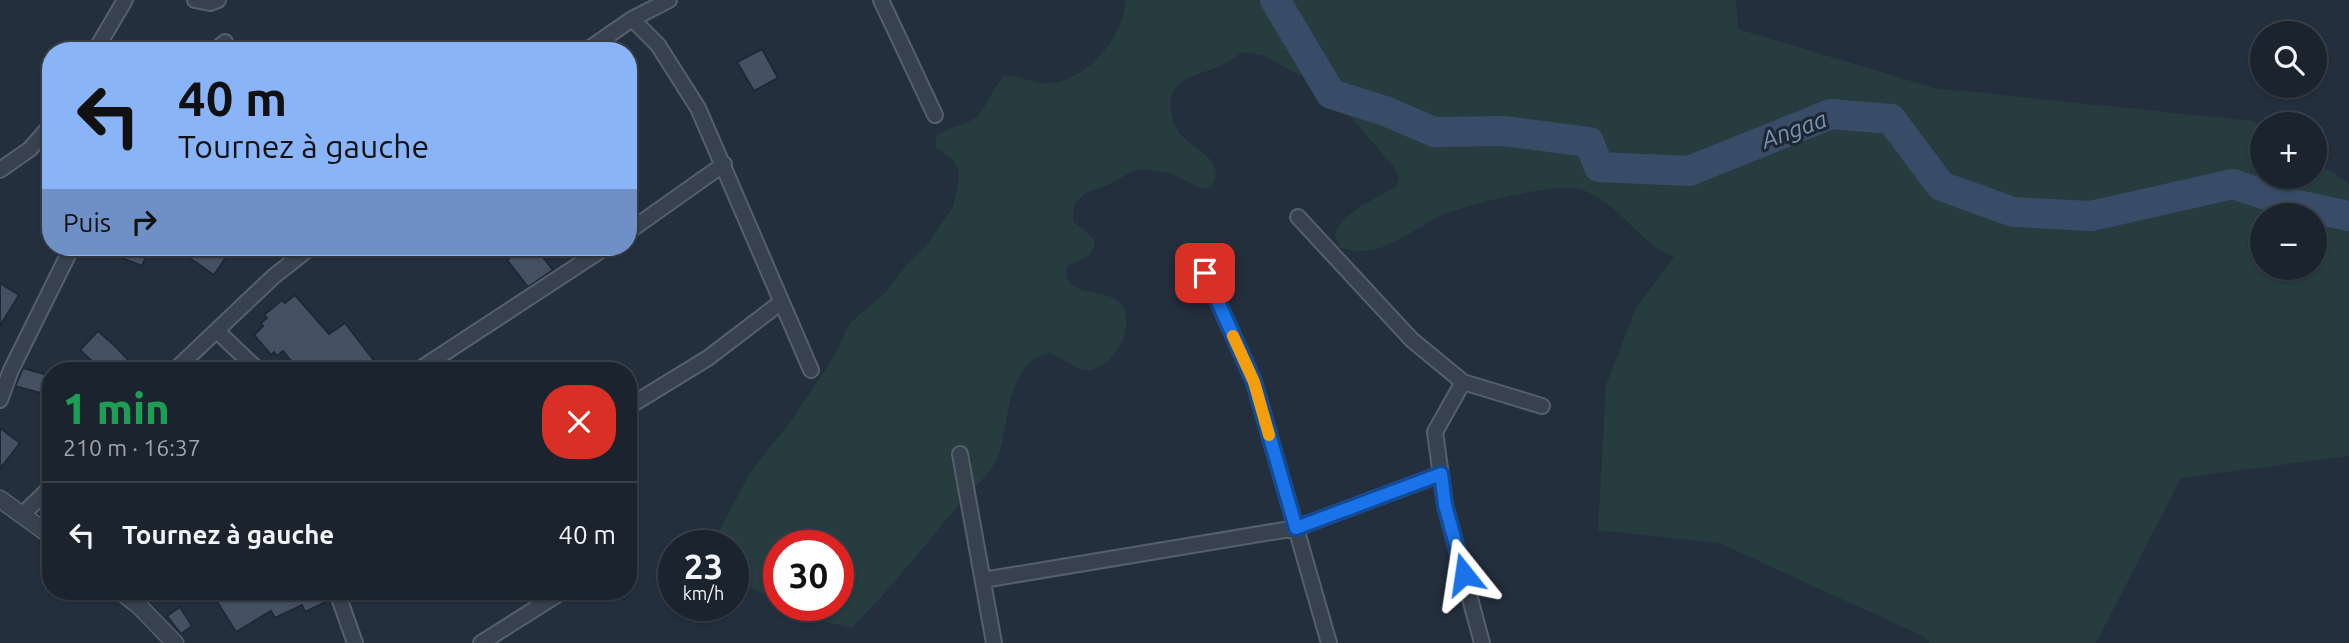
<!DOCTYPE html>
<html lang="fr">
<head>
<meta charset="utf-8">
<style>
  body { margin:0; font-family:Ubuntu,sans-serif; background:#242b36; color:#f1f3f6; height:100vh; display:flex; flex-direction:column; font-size:26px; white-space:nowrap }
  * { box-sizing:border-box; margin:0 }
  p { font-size:23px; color:#a0a4aa }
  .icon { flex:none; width:38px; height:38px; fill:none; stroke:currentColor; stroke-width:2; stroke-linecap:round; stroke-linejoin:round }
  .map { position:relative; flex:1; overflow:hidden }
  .drawer { position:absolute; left:42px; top:362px; width:595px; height:238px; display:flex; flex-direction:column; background:#1b232e; border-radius:28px; box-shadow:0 2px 5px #0004,0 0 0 2px #39404a }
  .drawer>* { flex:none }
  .hud { position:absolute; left:42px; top:42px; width:595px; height:214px; border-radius:28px; box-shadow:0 2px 5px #0004,0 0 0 2px #39404a; background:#8ab4f8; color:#111; overflow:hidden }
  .buttons { position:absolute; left:2250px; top:21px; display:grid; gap:14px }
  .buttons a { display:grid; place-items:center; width:77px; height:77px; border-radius:50%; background:#1b232e; box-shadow:0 2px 5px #0004,0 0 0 2px #39404a; font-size:35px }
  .speed { position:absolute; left:658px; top:530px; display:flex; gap:14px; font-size:35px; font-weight:700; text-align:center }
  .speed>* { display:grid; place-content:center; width:91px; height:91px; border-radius:50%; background:#1b232e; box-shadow:0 2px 5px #0004,0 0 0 2px #39404a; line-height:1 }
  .speed small { font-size:18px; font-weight:400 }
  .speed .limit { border:10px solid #d22; background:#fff; color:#111 }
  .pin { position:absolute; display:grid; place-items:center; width:60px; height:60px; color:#fff; margin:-30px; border-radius:14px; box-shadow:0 4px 10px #0006 }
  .me { position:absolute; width:77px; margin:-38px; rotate:345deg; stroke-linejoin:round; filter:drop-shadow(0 0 5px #0008) }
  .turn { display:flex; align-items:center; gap:24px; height:147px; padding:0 21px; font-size:32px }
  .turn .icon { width:91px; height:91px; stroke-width:2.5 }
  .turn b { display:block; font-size:49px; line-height:60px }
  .then { display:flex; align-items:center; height:66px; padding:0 21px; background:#0003; gap:14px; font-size:26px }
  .round { display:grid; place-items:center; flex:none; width:74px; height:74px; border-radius:28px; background:#242b36 }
  .overview { display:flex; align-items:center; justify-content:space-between; height:119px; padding:0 21px }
  h1 { font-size:42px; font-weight:800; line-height:52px; color:#1e9e55 }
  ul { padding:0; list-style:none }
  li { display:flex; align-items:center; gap:21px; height:105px; padding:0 21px; border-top:2px solid #39404a }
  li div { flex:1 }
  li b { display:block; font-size:26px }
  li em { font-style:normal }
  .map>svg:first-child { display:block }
  .green { fill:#263c3f; fill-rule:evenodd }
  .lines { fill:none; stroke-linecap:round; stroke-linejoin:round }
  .river { stroke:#394c67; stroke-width:30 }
  .building { fill:#455162; stroke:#1f2835; stroke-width:2 }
  .minor-casing { stroke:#565f6c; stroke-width:18 }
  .tertiary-casing { stroke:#565f6c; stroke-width:19 }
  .minor { stroke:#38414e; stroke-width:14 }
  .tertiary { stroke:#38414e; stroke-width:16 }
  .route-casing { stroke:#114b97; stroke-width:18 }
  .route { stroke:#1a73e8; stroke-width:12 }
  .slow { stroke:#f59e0b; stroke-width:12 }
  .labels { text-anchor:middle; stroke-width:6; stroke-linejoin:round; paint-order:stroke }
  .water-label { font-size:24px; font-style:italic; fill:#7c92b1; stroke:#1d2633 }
</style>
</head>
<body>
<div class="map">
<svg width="2349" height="643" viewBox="0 0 2349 643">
  <rect width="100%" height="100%" fill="#242f3e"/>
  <path class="green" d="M 1125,0 L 1736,0 L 1738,29 L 1934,88 L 2253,121 L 2263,127 L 2263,177 L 2315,177 L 2315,161 L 2349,183 L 2349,456 L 2181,478 L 2096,643 L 1930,643 L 1923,636 L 1719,543 L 1598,530 L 1606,385 L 1636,308 L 1674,257 C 1638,243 1615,198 1579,189 C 1554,183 1468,204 1443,215 C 1411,229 1378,263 1340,247 L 1335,235 C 1343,210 1376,200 1396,186 L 1399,178 L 1394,167 L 1321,83 L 1293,72 L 1265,56 L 1244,52 C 1236,56 1228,62 1220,66 C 1205,73 1176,77 1171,97 C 1169,110 1173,128 1183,137 C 1196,150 1228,162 1211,187 L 1203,189 L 1173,174 L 1146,169 L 1135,170 L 1110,184 L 1086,193 L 1074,204 L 1073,221 L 1093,238 L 1095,245 L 1089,256 L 1067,266 C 1059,310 1139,273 1125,333 C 1120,351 1101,376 1080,369 C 1070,366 1062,357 1052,354 C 1044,352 1034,358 1028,364 C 1010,384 1008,414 1003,438 C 1001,445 1000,453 997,459 C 989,475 968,494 956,508 C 922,549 889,590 852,628 L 821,621 L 789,606 L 838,606 L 838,546 L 779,546 L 779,601 L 746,586 L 733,577 L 733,546 L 711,546 L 750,473 L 791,421 L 833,358 L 850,323 L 886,292 L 909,262 L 927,245 L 953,207 L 959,180 L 959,171 L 953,160 L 936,148 L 936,136 C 948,126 967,126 978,115 C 988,104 993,88 1004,76 C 1021,75 1035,85 1052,83 C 1086,80 1127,34 1125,0 ZM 2263,215 L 2315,215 L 2315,268 L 2263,268 Z"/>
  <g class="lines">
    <path class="river" d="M 1275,0 L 1331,94 L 1385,111 L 1434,132 L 1503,131 L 1589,142 L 1599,167 L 1689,171 L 1831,114 L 1891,119 L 1941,186 L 2013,212 L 2091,216 L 2233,184 L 2293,204 L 2349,216"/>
  </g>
  <path class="building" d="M 762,49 L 778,78 L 754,91 L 737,62 Z
    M 95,247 L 150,247 L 142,266 Z
    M 174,247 L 233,247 L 214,275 Z
    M 523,247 L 535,247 L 553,270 L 528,287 L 507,260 Z
    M 0,283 L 19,295 L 0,326 Z
    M 295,295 L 329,334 L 345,323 L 382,371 L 299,371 L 283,351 L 277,356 L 274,352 L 271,355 L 254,335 L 263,326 L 261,323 L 267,318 L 264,315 L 282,300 L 285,303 Z
    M 98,331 L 114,345 L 139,371 L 83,371 L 92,361 L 80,350 Z
    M 23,368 L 51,376 L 51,396 L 15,386 Z
    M 0,428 L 20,443 L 0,469 Z
    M 211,592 L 328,592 L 323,595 L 326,602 L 305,612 L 302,605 L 275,618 L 271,611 L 236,632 Z
    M 180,607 L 192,626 L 181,634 L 167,616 Z"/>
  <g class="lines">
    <defs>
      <path id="minor" d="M 195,0 L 210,3 L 218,0
        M 881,0 L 935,115
        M 632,19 L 658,45 L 698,108 L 811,370
        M 95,51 L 125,0
        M 215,51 L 225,42
        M 586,51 L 632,19 L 669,0
        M 0,170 L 30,149 L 51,125
        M 1298,217 L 1412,340 L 1463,382 L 1542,406
        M 628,232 L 724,164
        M 1205,273 L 1254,382 L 1329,643
        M 217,331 L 259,371
        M 174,371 L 273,277 L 311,247
        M 417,371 L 606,247
        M 1463,382 L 1435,432 L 1445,505 L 1482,643
        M 0,400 L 11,370 L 72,247
        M 628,407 L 708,358 L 780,303
        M 960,454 L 994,643
        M 23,514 L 51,487
        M 983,580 L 1296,528 L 1441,474
        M 337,592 L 355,643
        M 481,643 L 557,595"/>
      <path id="tertiary" d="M 0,499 L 51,536
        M 121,592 L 139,606 L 175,643"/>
    </defs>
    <use href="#minor" class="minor-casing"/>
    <use href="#tertiary" class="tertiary-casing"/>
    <use href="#minor" class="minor"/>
    <use href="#tertiary" class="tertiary"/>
  </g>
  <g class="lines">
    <defs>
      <path id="route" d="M 1205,273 L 1254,382 L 1296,528 L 1441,474 L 1445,505 L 1464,574"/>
    </defs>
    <use href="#route" class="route-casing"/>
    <use href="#route" class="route"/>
    <path class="slow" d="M 1233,336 L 1254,382 L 1269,435"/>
  </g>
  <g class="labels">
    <g class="water-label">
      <text transform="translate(1794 130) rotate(-20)" y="8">Angaa</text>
    </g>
  </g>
</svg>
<div class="buttons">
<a><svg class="icon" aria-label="search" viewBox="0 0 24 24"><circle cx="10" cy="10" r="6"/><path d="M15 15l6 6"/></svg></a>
<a>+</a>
<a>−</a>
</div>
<div class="speed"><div>23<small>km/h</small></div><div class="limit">30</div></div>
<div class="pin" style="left:1205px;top:273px;background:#d93025"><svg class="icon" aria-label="arrive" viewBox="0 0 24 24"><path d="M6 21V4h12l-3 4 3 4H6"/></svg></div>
<svg class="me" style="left:1464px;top:574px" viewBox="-20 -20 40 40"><path d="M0-17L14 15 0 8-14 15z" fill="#1a73e8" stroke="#fff" stroke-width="4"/></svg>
<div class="hud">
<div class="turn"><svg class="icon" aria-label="left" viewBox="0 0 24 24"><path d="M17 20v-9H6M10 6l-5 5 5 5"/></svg><div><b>40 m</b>Tournez à gauche</div></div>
<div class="then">Puis<svg class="icon" aria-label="right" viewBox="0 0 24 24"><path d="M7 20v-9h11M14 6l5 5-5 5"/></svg></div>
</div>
<section class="drawer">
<div class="overview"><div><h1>1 min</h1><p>210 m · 16:37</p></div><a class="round" style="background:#d93025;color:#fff"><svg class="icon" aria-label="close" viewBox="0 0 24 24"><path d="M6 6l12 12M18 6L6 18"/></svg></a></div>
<ul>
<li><svg class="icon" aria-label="left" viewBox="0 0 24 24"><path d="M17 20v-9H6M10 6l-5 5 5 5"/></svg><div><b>Tournez à gauche</b></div><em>40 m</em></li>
</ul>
</section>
</div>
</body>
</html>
